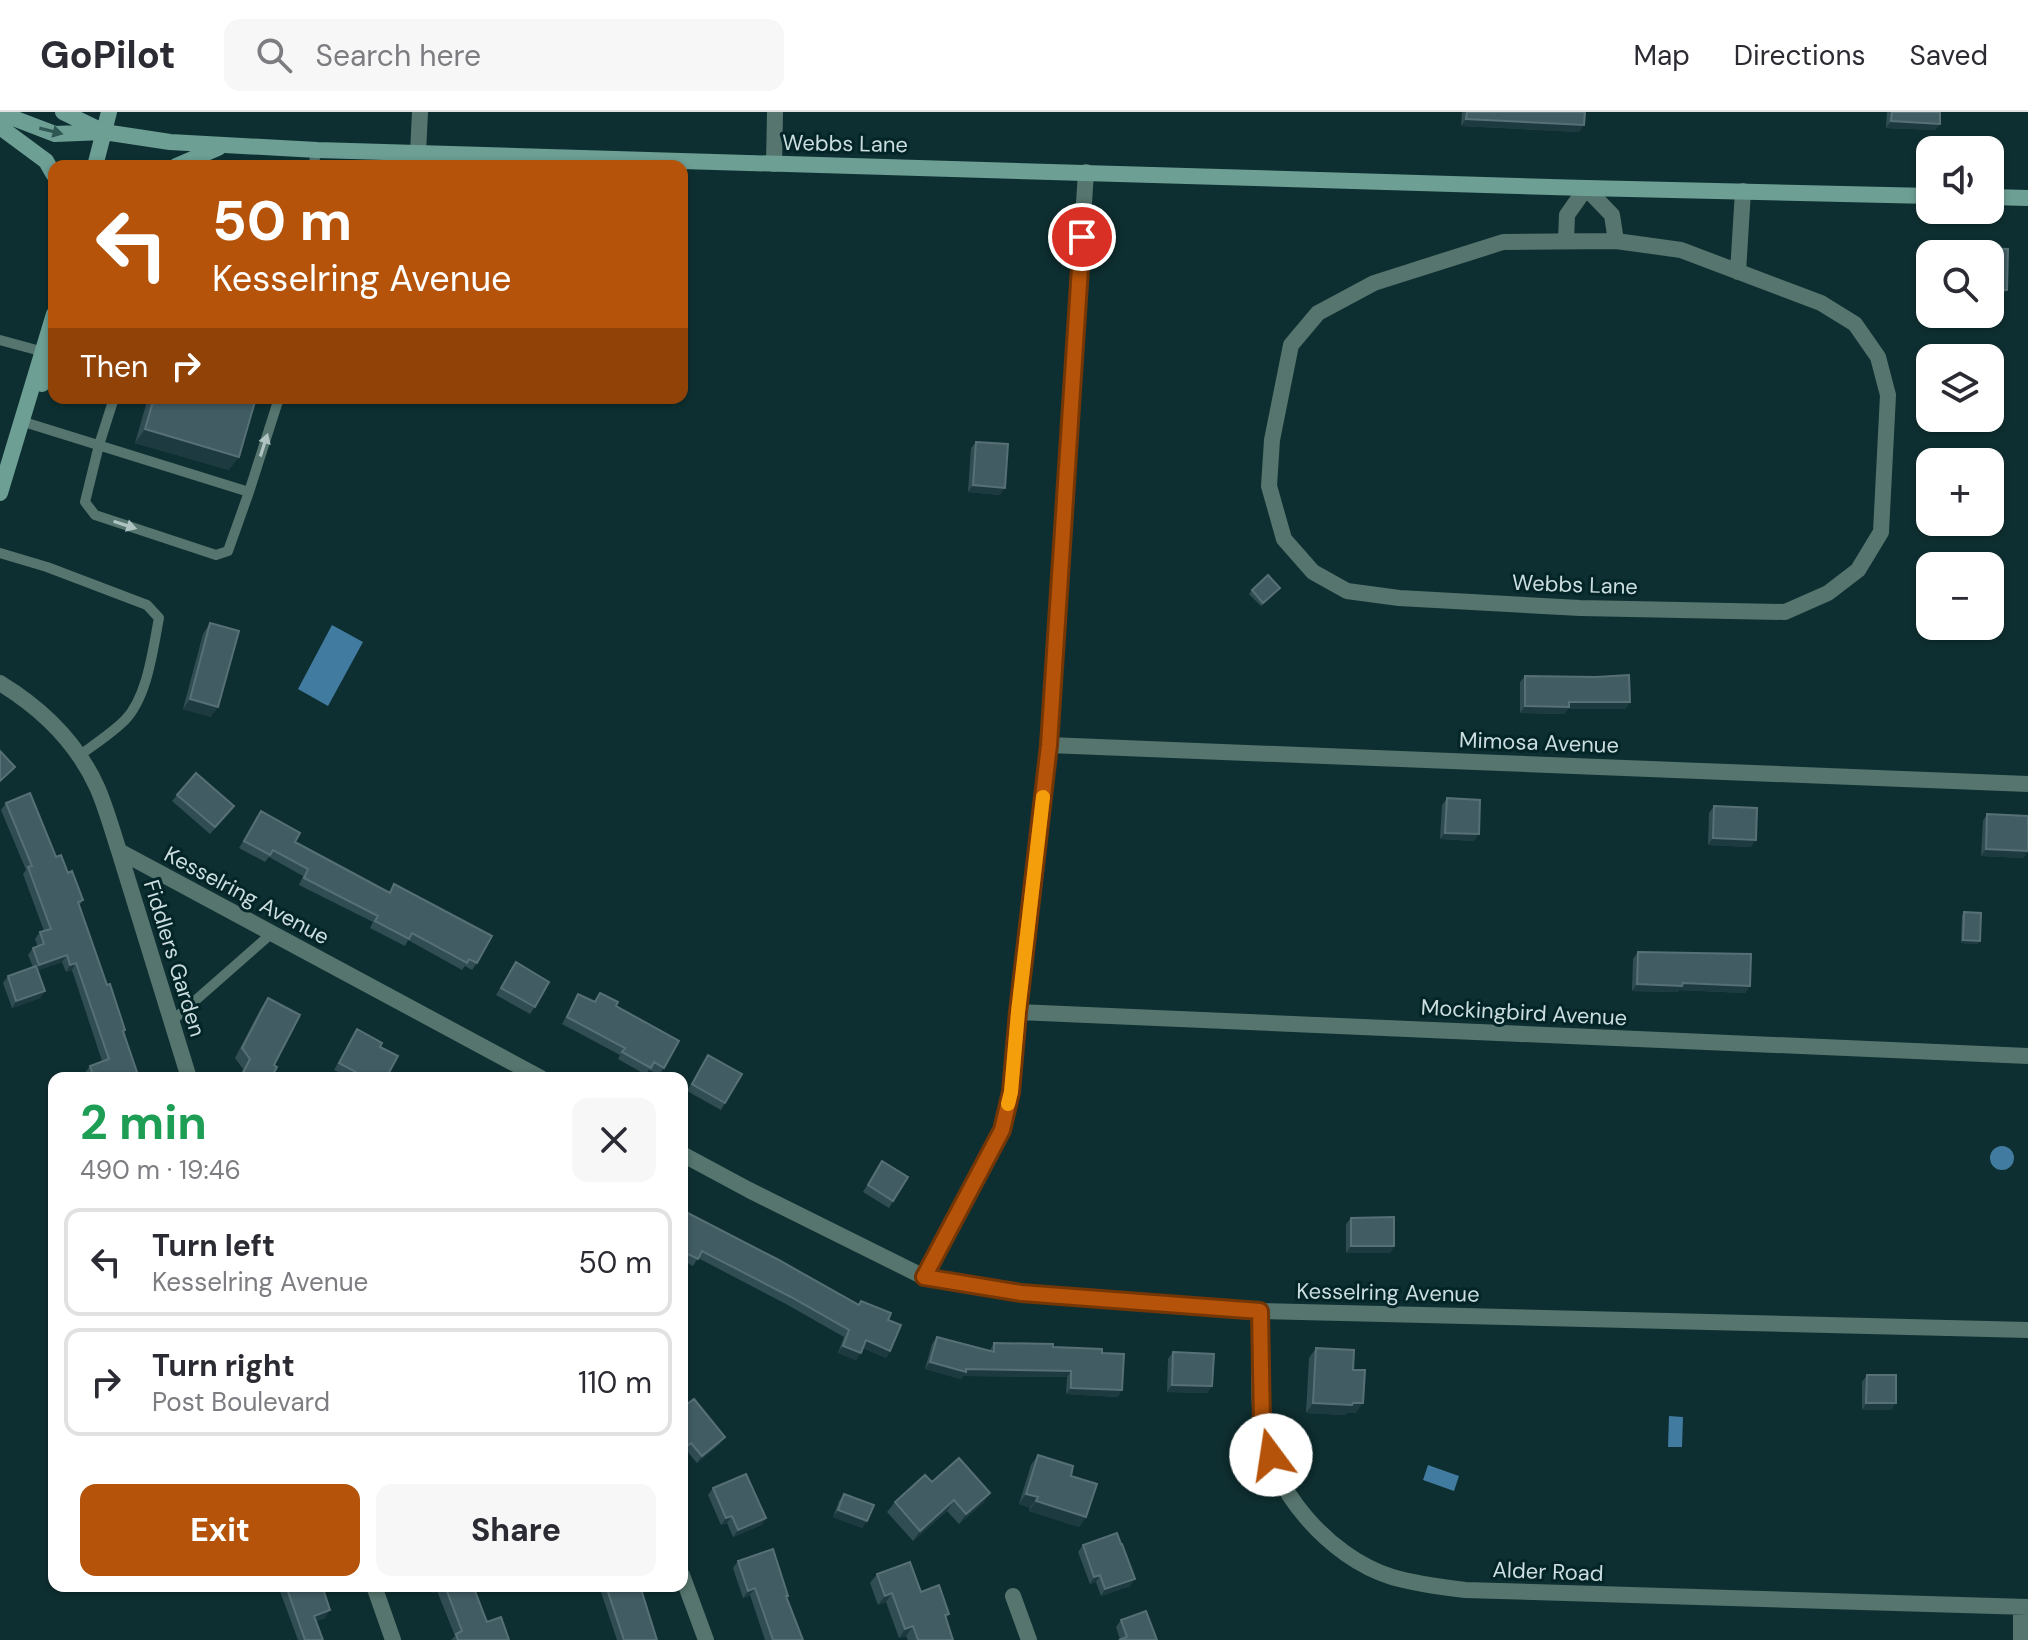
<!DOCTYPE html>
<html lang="en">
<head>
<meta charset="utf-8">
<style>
  body { margin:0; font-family:"DM Sans",sans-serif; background:#f7f7f7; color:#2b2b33; height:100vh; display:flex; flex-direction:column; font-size:30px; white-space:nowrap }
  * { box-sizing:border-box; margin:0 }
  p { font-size:26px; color:#7c7c81 }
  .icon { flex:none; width:44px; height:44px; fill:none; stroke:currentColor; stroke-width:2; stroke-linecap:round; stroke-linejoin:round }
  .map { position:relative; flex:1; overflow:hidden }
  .details { position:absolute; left:48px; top:960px; width:640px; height:520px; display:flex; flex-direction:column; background:#fff; border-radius:16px; box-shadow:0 2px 6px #0004 }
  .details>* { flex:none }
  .top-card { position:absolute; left:48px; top:48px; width:640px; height:244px; border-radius:16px; box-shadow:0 2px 6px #0004; background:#b45309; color:#fff; overflow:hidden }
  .controls { position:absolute; left:1916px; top:24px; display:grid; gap:16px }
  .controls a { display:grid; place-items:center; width:88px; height:88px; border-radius:16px; background:#fff; box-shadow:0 2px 6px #0004; font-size:40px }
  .pin { position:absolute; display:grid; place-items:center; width:68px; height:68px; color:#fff; margin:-34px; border:4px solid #fff; border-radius:50%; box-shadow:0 2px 8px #0007 }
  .me { position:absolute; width:88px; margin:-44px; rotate:346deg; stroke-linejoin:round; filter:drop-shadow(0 0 6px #0008) }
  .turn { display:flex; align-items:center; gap:28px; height:168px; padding:0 32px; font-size:36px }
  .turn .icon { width:104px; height:104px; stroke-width:2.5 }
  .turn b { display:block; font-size:56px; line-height:68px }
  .then { display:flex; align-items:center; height:76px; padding:0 32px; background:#0003; gap:16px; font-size:30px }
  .round { display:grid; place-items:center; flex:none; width:84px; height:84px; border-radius:16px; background:#f7f7f7 }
  .headline { display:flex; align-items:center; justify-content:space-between; height:136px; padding:0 32px }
  h1 { font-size:48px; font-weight:700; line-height:60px; color:#1e9e55 }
  .button { display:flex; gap:16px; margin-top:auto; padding:16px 32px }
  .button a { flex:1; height:92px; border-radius:16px; background:#b45309; color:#fff; font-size:32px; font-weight:700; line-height:92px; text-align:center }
  .button a+a { background:#f7f7f7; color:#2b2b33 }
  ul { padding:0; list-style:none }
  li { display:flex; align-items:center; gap:24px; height:108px; margin:0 16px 12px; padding:0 16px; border:4px solid #e1e1e2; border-radius:16px }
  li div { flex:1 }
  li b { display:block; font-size:30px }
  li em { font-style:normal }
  header { display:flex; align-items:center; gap:48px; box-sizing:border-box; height:112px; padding:0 40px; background:#fff; border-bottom:2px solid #e1e1e2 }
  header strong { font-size:38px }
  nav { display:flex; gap:44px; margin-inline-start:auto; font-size:28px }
  .search { width:560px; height:72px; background:#f7f7f7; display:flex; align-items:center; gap:20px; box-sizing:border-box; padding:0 28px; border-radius:16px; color:#7c7c81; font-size:30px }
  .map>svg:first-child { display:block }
  .water { fill:#427ba0 }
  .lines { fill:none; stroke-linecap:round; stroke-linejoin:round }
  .lane { stroke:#56756e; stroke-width:10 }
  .street { stroke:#56756e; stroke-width:16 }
  .secondary { stroke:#6d9f95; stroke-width:16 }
  .wall { fill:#314d54 }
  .shaded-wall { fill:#1c3a40 }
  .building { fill:#415c63; stroke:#577076; stroke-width:2 }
  .oneway { fill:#2e5653 }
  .oneway2 { fill:#aec3c2 }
  .route-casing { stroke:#753606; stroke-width:20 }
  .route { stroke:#b45309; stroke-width:14 }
  .slow { stroke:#f59e0b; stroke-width:14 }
  .labels { text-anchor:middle; stroke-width:6; stroke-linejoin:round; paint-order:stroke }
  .street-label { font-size:22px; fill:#cbddde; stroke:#042527 }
</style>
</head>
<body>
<header>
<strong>GoPilot</strong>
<div class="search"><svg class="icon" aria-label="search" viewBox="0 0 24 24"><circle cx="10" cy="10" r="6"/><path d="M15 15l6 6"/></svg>Search here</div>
<nav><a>Map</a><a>Directions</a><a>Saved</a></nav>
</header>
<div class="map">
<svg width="2028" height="1528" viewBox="0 0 2028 1528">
  <rect width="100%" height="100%" fill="#0e2f31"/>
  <path class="water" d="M 332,513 L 363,530 L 328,594 L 298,577 Z
    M1990 1046a12 12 0 1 1 24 0a12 12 0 1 1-24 0Z
    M 1669,1304 L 1683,1305 L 1682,1335 L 1668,1335 Z
    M 1428,1353 L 1459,1364 L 1454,1379 L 1423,1368 Z"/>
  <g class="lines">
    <path class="lane" d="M 313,54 L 317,38
      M 0,228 L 44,240
      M 114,286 L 99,333 L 85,390 L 95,403 L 216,443 L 228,439 L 249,380 L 279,286
      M 24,310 L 249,380
      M 0,441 L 47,455 L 147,493 L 159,506 C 153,536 148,584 125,608 C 112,621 95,632 80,643
      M 172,909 L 272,821"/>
    <path class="street" d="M 418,41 L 420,0
      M 774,52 L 775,0
      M 1566,129 L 1567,103 L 1586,76 L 1612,103 L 1616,129
      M 1616,129 L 1681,138 L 1821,191 L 1855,212 L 1878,245 L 1888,283 L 1881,420 L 1858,458 L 1828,481 L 1785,500 L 1580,496 L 1399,486 L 1347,479 L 1313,460 L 1284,427 L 1269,374 L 1272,328 L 1291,233 L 1318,201 L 1374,171 L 1503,130 Z
      M 1738,160 L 1743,79
      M 0,571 C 41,596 77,631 97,675 C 106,695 112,718 119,739 L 541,966
      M 1049,633 L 2028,672
      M 119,739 L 189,966
      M 1018,900 L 2028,944
      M 682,1042 L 749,1078 L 924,1165 L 1021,1181 L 1260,1199 L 2028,1218
      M 924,1165 L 1002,1018 L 1011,980 L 1018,900 L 1049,633 L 1086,60
      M 1260,1199 C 1260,1235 1257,1272 1261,1309 C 1269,1376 1328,1445 1392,1465 C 1416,1472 1440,1475 1465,1478 L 2028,1495
      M 682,1463 L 706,1528
      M 374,1474 L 393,1528
      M 1013,1484 L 1029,1528
      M 2021,1528 L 2021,1495"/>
    <path class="secondary" d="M 63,0 L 102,19
      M 0,1 L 55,22 L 104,20 L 170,30 L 317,38 L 1586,76 L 1930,84
      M 0,15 L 46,49 L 54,63
      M 95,54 L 109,0
      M 176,54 L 218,36
      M 1990,85 L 2028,86
      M 42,272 L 54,247
      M 0,381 L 54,202"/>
  </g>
  <path class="wall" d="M 1462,0 L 1585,0 L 1579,20 L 1461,14 Z
    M 1887,0 L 1940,0 L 1940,12 L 1935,18 L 1886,16 Z
    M 148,286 L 256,286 L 229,358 L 135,331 Z
    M 976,330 L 1000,383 L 968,380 L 971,336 Z
    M 1252,478 L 1277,479 L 1261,494 L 1249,482 Z
    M 210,511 L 211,605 L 183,597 L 203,522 Z
    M 1525,564 L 1630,590 L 1625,597 L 1568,597 L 1564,602 L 1520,601 L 1520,570 Z
    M 177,683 L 229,701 L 210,722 L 172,689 Z
    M 1447,686 L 1474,729 L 1440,727 L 1442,693 Z
    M 6,691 L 56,745 L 68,761 L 83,788 L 79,794 L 107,873 L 125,918 L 123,921 L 139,966 L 87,966 L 85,961 L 90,954 L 102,949 L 72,858 L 66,860 L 62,850 L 38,858 L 45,879 L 40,886 L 12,896 L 3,871 L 8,864 L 33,855 L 28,843 L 33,836 L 38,835 L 35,827 L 40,820 L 44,819 L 23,762 L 26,758 L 1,698 Z
    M 1714,694 L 1751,735 L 1708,733 L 1709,701 Z
    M 261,699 L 295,730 L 389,781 L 394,772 L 477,851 L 472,858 L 465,854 L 462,858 L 408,828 L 405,834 L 370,816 L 373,810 L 299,773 L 303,764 L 269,745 L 265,750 L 239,736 Z
    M 1987,702 L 2024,746 L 1981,744 L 1983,709 Z
    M 1964,800 L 1978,832 L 1961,831 L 1962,803 Z
    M 1638,840 L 1750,874 L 1745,881 L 1679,878 L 1678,880 L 1632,879 L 1633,847 Z
    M 516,850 L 535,895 L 530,902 L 496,883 Z
    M 600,881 L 616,894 L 664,956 L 659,963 L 649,958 L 646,963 L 618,947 L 620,943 L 562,912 L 578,882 L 594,890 Z
    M 268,886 L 274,953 L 271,966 L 239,966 L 243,957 L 235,946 L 261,896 Z
    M 357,917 L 380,935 L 386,966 L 350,966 L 334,958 Z
    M 708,943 L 725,991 L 721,998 L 687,979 Z
    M 882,1049 L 893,1089 L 889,1096 L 863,1080 Z
    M 682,1098 L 858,1193 L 861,1189 L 888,1208 L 890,1239 L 886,1246 L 863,1236 L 856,1248 L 838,1241 L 844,1225 L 786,1192 L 698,1146 L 693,1154 L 682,1148 Z
    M 1351,1106 L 1394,1134 L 1390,1141 L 1346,1141 L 1346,1112 Z
    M 937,1225 L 990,1238 L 994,1231 L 1053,1235 L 1102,1241 L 1118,1285 L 1066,1282 L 1067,1265 L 963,1264 L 961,1267 L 925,1257 L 932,1232 Z
    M 1316,1236 L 1353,1258 L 1356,1301 L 1347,1301 L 1345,1303 L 1306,1301 L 1309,1246 Z
    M 1173,1240 L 1212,1274 L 1207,1281 L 1167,1280 L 1168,1247 Z
    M 1867,1263 L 1891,1298 L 1862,1298 L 1862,1270 Z
    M 682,1296 L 720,1332 L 697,1351 L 686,1338 L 682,1341 Z
    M 1038,1343 L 1071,1364 L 1086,1405 L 1079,1415 L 1029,1399 L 1030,1396 L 1019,1392 L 1031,1353 Z
    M 932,1370 L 990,1381 L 983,1391 L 959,1412 L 947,1399 L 913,1429 L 887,1400 L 895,1390 Z
    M 713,1376 L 766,1406 L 761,1413 L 733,1425 L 727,1411 L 721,1413 L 708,1383 Z
    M 844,1382 L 867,1409 L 862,1416 L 833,1405 L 839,1389 Z
    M 1083,1433 L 1130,1474 L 1101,1484 L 1096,1470 L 1090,1472 L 1078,1440 Z
    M 738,1449 L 787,1486 L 803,1528 L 765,1528 L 750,1483 L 743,1486 L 733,1456 Z
    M 877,1462 L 921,1480 L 949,1502 L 946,1506 L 953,1528 L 908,1528 L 906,1524 L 899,1526 L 886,1490 L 878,1493 L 870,1471 Z
    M 278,1474 L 322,1474 L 325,1506 L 316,1509 L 323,1528 L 298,1528 Z
    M 430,1474 L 473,1474 L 487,1510 L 509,1528 L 451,1528 L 455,1524 L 437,1479 L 433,1481 Z
    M 599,1474 L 640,1474 L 657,1528 L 617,1528 Z
    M 1121,1508 L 1157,1528 L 1120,1527 L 1116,1515 Z"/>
  <path class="shaded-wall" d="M 1466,7 L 1584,13 L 1579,20 L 1461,14 Z
    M 1891,9 L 1940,12 L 1935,18 L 1886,16 Z
    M 1990,177 L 2007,178 L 2002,185 L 1990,184 Z
    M 145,317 L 239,345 L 229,358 L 135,331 Z
    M 973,373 L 1005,376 L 1000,383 L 968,380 Z
    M 190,587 L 218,595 L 211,605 L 183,597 Z
    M 1569,590 L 1630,590 L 1625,597 L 1568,597 L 1564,602 L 1520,601 L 1525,594 Z
    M 1445,721 L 1479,722 L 1474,729 L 1440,727 Z
    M 1713,726 L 1756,728 L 1751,735 L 1708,733 Z
    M 1986,737 L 2028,739 L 2024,746 L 1981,744 Z
    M 1963,828 L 1980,829 L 1978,832 L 1961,831 Z
    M 67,843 L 62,850 L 34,860 L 39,853 Z
    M 76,851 L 72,858 L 66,860 L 70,853 Z
    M 1683,871 L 1750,874 L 1745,881 L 1679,878 L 1678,880 L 1632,879 L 1637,872 Z
    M 45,879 L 40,886 L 12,896 L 16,889 Z
    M 1351,1134 L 1394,1134 L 1390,1141 L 1346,1141 Z
    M 866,1228 L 890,1239 L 886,1246 L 861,1235 Z
    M 843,1234 L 861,1241 L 856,1248 L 838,1241 Z
    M 930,1250 L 1071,1259 L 1067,1265 L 963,1264 L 961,1267 L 925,1257 Z
    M 1172,1273 L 1212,1274 L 1207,1281 L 1167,1280 Z
    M 1071,1276 L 1122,1278 L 1118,1285 L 1066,1282 Z
    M 1313,1291 L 1363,1291 L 1356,1301 L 1347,1301 L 1345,1303 L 1306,1301 Z
    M 1866,1291 L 1896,1291 L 1891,1298 L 1862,1298 Z
    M 725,1325 L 720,1332 L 697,1351 L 702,1344 Z
    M 990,1381 L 983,1391 L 959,1412 L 966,1402 Z
    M 1026,1382 L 1038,1385 L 1030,1396 L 1019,1392 Z
    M 954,1388 L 947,1399 L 913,1429 L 920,1419 Z
    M 1036,1389 L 1086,1405 L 1079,1415 L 1029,1399 Z
    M 838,1398 L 867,1409 L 862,1416 L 833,1405 Z
    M 732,1404 L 727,1411 L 721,1413 L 726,1406 Z
    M 766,1406 L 761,1413 L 733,1425 L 738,1418 Z
    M 1100,1463 L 1096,1470 L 1090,1472 L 1094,1465 Z
    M 1135,1467 L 1130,1474 L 1101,1484 L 1105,1477 Z
    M 755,1476 L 750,1483 L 743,1486 L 748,1479 Z
    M 892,1481 L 886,1490 L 878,1493 L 885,1484 Z
    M 330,1498 L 325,1506 L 309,1511 L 314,1504 Z
    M 913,1514 L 906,1524 L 899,1526 L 905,1517 Z"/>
  <path class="building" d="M 1467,0 L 1585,0 L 1584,13 L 1466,7 Z
    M 1892,0 L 1940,0 L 1940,12 L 1891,9 Z
    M 1974,136 L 2008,137 L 2007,178 L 1990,177 L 1990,142 L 1974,142 Z
    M 154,286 L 256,286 L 239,345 L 145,317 Z
    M 976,330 L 1008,332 L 1005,376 L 973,373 Z
    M 1268,463 L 1280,476 L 1263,491 L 1252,478 Z
    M 210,511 L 239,519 L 218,595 L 190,587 Z
    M 1629,563 L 1630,590 L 1569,590 L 1569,595 L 1525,594 L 1525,564 L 1596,565 Z
    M 0,639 L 15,655 L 0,669 Z
    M 196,661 L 234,694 L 215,715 L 177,683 Z
    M 30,681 L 56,745 L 61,743 L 68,761 L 72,759 L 83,788 L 78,790 L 107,873 L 110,872 L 125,918 L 123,919 L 139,966 L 94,966 L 90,954 L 109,947 L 76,851 L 70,853 L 67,843 L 39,853 L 33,836 L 44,832 L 40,820 L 51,817 L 28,755 L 32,754 L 6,691 Z
    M 1447,686 L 1480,688 L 1479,722 L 1445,721 Z
    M 1714,694 L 1757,696 L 1756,728 L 1713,726 Z
    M 261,699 L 300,721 L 295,730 L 390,781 L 394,772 L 492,824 L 477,851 L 469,847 L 467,851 L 412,821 L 409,827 L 375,809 L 378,804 L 304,766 L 308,757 L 273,738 L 270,743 L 244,729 Z
    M 1987,702 L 2028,704 L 2028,739 L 1986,737 Z
    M 1964,800 L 1981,801 L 1980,829 L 1963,828 Z
    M 1638,840 L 1751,842 L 1750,874 L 1683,871 L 1682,874 L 1637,872 Z
    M 516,850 L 549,870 L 535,895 L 501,876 Z
    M 36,854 L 45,879 L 16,889 L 8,864 Z
    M 600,881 L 618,890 L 616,894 L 679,929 L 664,956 L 654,950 L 651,956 L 622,940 L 625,936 L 567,905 L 578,882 L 595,890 Z
    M 268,886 L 300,903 L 274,953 L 277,955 L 271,966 L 248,966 L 242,963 L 250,947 L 242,936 Z
    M 357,917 L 382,931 L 380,935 L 398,944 L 386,966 L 367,966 L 339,951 Z
    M 708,943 L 742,962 L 725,991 L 692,972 Z
    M 882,1049 L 908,1065 L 893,1089 L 868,1073 Z
    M 682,1098 L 777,1147 L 859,1193 L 861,1189 L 891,1201 L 888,1208 L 901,1213 L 890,1239 L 866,1228 L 861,1241 L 843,1234 L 849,1218 L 791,1185 L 702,1139 L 698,1147 L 686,1141 L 682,1144 Z
    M 1394,1105 L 1394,1134 L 1351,1134 L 1351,1106 Z
    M 937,1225 L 994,1240 L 994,1231 L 1053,1232 L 1053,1235 L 1102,1237 L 1102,1241 L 1124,1242 L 1122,1278 L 1071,1276 L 1071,1259 L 966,1257 L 966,1260 L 930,1250 Z
    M 1316,1236 L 1354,1238 L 1353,1258 L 1365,1258 L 1363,1291 L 1353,1291 L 1352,1293 L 1313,1291 Z
    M 1173,1240 L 1214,1242 L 1212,1274 L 1172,1273 Z
    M 1867,1263 L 1896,1263 L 1896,1291 L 1866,1291 Z
    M 694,1287 L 725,1325 L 702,1344 L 691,1331 L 687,1334 L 682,1328 L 682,1296 Z
    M 1038,1343 L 1073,1354 L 1071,1364 L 1097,1372 L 1086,1405 L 1036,1389 L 1038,1385 L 1026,1382 Z
    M 959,1346 L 990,1381 L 966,1402 L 954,1388 L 920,1419 L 895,1390 L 925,1363 L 932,1370 Z
    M 746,1362 L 766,1406 L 738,1418 L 732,1404 L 726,1406 L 713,1376 Z
    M 844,1382 L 874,1393 L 867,1409 L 838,1398 Z
    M 1117,1421 L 1121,1432 L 1122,1432 L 1135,1467 L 1105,1477 L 1100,1463 L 1094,1465 L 1083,1433 Z
    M 773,1437 L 788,1484 L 786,1484 L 803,1528 L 773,1528 L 755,1476 L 748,1479 L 738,1449 Z
    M 910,1450 L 921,1480 L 939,1473 L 949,1502 L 945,1503 L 953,1528 L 918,1528 L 913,1514 L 905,1517 L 892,1481 L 885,1484 L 877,1462 Z
    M 286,1474 L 322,1474 L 330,1498 L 314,1504 L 323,1528 L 305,1528 Z
    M 445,1474 L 473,1474 L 487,1510 L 501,1505 L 509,1528 L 458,1528 L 456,1522 L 462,1519 Z
    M 606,1474 L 640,1474 L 657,1528 L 624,1528 Z
    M 1146,1499 L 1157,1528 L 1119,1528 L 1127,1525 L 1121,1508 Z"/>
  <defs><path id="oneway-solid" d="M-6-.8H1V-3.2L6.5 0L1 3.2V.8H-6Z" transform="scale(2)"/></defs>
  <use class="oneway" href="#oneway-solid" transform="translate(51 19) rotate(14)"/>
  <g class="oneway2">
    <use href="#oneway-solid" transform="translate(264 333) rotate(-72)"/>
    <use href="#oneway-solid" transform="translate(125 413) rotate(18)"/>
  </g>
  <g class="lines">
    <defs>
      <path id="route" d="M 1082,125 L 1049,633 L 1018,900 L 1011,980 L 1002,1018 L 924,1165 L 1021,1181 L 1260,1199 L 1262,1312 L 1271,1343"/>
    </defs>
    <use href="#route" class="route-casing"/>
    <use href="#route" class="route"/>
    <path class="slow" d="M 1008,992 L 1011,980 L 1018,900 L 1043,685"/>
  </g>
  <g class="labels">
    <g class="street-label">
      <text transform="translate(845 31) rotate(1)" y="8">Webbs Lane</text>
      <text transform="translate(1575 472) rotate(2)" y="8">Webbs Lane</text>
      <text transform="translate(1539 630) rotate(2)" y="8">Mimosa Avenue</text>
      <text transform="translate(247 783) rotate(28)" y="8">Kesselring Avenue</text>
      <text transform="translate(175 846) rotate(73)" y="8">Fiddlers Garden</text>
      <text transform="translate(1524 900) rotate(3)" y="8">Mockingbird Avenue</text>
      <text transform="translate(1388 1180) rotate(1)" y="8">Kesselring Avenue</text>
      <text transform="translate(1548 1459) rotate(2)" y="8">Alder Road</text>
    </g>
  </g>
</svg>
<div class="controls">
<a><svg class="icon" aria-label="sound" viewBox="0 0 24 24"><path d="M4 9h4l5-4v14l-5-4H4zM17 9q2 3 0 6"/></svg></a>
<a><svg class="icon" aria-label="search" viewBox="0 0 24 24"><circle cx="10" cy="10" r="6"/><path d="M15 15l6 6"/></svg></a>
<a><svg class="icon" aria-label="layers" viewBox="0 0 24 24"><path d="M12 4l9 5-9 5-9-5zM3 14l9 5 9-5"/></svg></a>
<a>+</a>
<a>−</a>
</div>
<div class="pin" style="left:1082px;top:125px;background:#d93025"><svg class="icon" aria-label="arrive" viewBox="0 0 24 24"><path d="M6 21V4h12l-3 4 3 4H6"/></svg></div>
<svg class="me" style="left:1271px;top:1343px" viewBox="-20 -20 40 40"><circle r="19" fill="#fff"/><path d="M0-13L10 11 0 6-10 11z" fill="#b45309"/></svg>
<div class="top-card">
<div class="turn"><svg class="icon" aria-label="left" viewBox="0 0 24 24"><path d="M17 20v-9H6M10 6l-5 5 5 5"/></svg><div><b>50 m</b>Kesselring Avenue</div></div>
<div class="then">Then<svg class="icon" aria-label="right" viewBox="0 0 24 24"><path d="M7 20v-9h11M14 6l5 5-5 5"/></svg></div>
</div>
<section class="details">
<div class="headline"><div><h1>2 min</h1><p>490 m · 19:46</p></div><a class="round"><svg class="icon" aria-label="close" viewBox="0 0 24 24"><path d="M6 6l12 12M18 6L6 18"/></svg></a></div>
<ul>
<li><svg class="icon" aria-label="left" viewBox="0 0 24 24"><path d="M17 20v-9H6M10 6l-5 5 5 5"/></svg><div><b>Turn left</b><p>Kesselring Avenue</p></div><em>50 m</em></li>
<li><svg class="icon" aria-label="right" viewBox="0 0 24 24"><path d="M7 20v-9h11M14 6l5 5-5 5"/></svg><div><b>Turn right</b><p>Post Boulevard</p></div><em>110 m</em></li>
</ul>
<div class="button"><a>Exit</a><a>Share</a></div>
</section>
</div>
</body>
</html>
